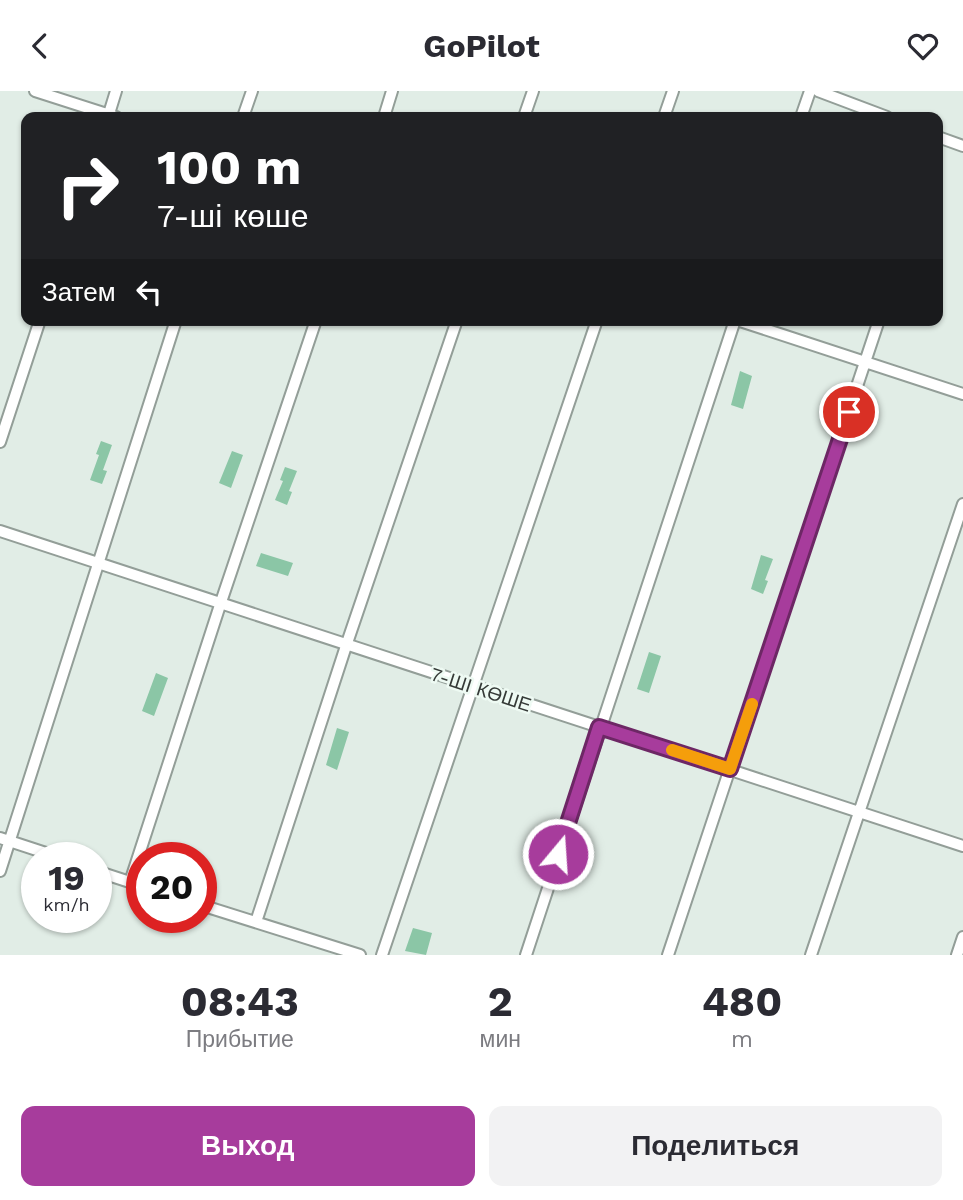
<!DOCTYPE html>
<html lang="ru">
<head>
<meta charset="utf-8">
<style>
  body { margin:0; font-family:"Work Sans",sans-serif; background:#f2f2f3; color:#2b2b33; height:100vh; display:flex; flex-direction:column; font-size:26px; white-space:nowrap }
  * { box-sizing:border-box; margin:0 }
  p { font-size:23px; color:#7c7c81 }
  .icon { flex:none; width:38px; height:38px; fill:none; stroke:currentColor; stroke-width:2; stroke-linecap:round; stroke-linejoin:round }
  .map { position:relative; height:864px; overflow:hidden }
  .sheet { display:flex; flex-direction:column; background:#fff; flex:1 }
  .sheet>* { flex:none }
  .guide { position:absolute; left:21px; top:21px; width:922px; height:214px; border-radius:14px; box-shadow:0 2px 5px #0004; background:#202124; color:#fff; overflow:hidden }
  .speed { position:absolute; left:21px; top:751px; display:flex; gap:14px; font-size:35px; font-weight:700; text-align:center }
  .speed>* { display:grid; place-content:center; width:91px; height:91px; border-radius:50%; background:#fff; box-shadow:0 2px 5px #0004; line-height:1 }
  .speed small { font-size:18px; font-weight:400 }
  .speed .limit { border:10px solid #d22; background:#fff; color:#111 }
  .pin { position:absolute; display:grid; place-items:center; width:60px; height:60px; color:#fff; margin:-30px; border:4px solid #fff; border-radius:50%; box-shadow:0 2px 7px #0007 }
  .me { position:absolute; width:77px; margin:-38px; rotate:18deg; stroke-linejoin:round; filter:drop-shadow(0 0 5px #0008) }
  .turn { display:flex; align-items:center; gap:24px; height:147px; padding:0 21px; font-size:32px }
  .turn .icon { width:91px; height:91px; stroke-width:2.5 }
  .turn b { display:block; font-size:49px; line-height:60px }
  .then { display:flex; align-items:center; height:66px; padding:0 21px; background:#0003; gap:14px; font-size:26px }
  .eta { display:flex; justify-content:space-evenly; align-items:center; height:119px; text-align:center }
  .eta b { font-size:42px; font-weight:700; line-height:49px }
  .primary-button { display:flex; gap:14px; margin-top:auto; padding:14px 21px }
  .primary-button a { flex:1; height:80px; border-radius:14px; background:#a73c9c; color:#fff; font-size:28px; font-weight:700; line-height:80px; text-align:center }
  .primary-button a+a { background:#f2f2f3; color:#2b2b33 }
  header { display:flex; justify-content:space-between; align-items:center; height:91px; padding:0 21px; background:#fff; font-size:32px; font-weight:700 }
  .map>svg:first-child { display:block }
  .building { fill:#8bc6a6 }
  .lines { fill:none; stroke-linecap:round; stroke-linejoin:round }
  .minor-casing { stroke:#939e98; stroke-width:14 }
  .minor { stroke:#fff; stroke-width:10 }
  .route-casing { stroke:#6d2765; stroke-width:18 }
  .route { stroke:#a73c9c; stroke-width:12 }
  .slow { stroke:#f59e0b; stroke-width:12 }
  .labels { text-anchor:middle; stroke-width:5; stroke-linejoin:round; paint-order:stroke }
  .street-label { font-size:19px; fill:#353a37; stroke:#eefaf3 }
</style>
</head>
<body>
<header><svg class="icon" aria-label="back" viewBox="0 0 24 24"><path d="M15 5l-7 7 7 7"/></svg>GoPilot<svg class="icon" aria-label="heart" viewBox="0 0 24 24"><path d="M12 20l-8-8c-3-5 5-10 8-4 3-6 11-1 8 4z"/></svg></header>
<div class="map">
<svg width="963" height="864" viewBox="0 0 963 864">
  <rect width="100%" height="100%" fill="#e1ede6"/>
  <path class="building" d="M 740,280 L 752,285 L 743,318 L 731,314 Z
    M 101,350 L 112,354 L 103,379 L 107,380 L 102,393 L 90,389 L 99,364 L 96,363 Z
    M 232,360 L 243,364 L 231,397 L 219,392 Z
    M 285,376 L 297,380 L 289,400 L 292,401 L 287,414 L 275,409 L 283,390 L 280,389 Z
    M 261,462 L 293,472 L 288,485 L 256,475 Z
    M 761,464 L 773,468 L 765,489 L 768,490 L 763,503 L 751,498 Z
    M 649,561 L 661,565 L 649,602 L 637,598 Z
    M 156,582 L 168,587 L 154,625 L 142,620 Z
    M 337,637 L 349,641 L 337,679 L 326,674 Z
    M 413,837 L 432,842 L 426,864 L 405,860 Z"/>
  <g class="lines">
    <defs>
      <path id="minor" d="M 35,0 L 116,26
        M 818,0 L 887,26
        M 108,26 L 116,0
        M 243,26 L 252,0
        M 384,26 L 392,0
        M 524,26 L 533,0
        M 664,26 L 673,0
        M 801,26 L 810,0
        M 938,46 L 963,55
        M 737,229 L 963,303
        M 0,351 L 40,229
        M 0,440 L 963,755
        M 0,747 L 58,766
        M 0,780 L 176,229
        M 96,780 L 142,795
        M 130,791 L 221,511 L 316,229
        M 201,814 L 360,864
        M 256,831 L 346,555 L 457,229
        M 382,864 L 597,229
        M 526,864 L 735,229
        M 668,864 L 879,229
        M 811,864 L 963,413
        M 957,864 L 963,846"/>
    </defs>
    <use href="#minor" class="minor-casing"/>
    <use href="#minor" class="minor"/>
  </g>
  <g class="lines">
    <defs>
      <path id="route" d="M 558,763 L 599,636 L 730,678 L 849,321"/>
    </defs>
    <use href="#route" class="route-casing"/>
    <use href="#route" class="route"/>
    <path class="slow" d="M 672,659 L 730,678 L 752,613"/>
  </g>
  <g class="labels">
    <g class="street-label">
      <text transform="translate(481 598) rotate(18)" y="7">7-ШІ КӨШЕ</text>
    </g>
  </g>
</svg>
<div class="speed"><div>19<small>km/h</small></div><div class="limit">20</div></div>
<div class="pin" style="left:849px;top:321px;background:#d93025"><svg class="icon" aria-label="arrive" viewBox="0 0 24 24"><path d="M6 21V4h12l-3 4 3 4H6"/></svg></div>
<svg class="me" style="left:558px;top:763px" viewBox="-20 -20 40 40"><circle r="17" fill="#a73c9c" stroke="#fff" stroke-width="3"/><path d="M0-11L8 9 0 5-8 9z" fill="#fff"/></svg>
<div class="guide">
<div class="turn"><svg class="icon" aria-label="right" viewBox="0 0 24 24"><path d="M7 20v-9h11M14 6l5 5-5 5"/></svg><div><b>100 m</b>7-ші көше</div></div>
<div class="then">Затем<svg class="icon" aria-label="left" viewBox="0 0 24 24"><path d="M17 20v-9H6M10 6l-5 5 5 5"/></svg></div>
</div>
</div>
<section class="sheet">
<div class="eta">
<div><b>08:43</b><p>Прибытие</p></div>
<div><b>2</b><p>мин</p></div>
<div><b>480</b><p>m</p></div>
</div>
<div class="primary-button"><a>Выход</a><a>Поделиться</a></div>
</section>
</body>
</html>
